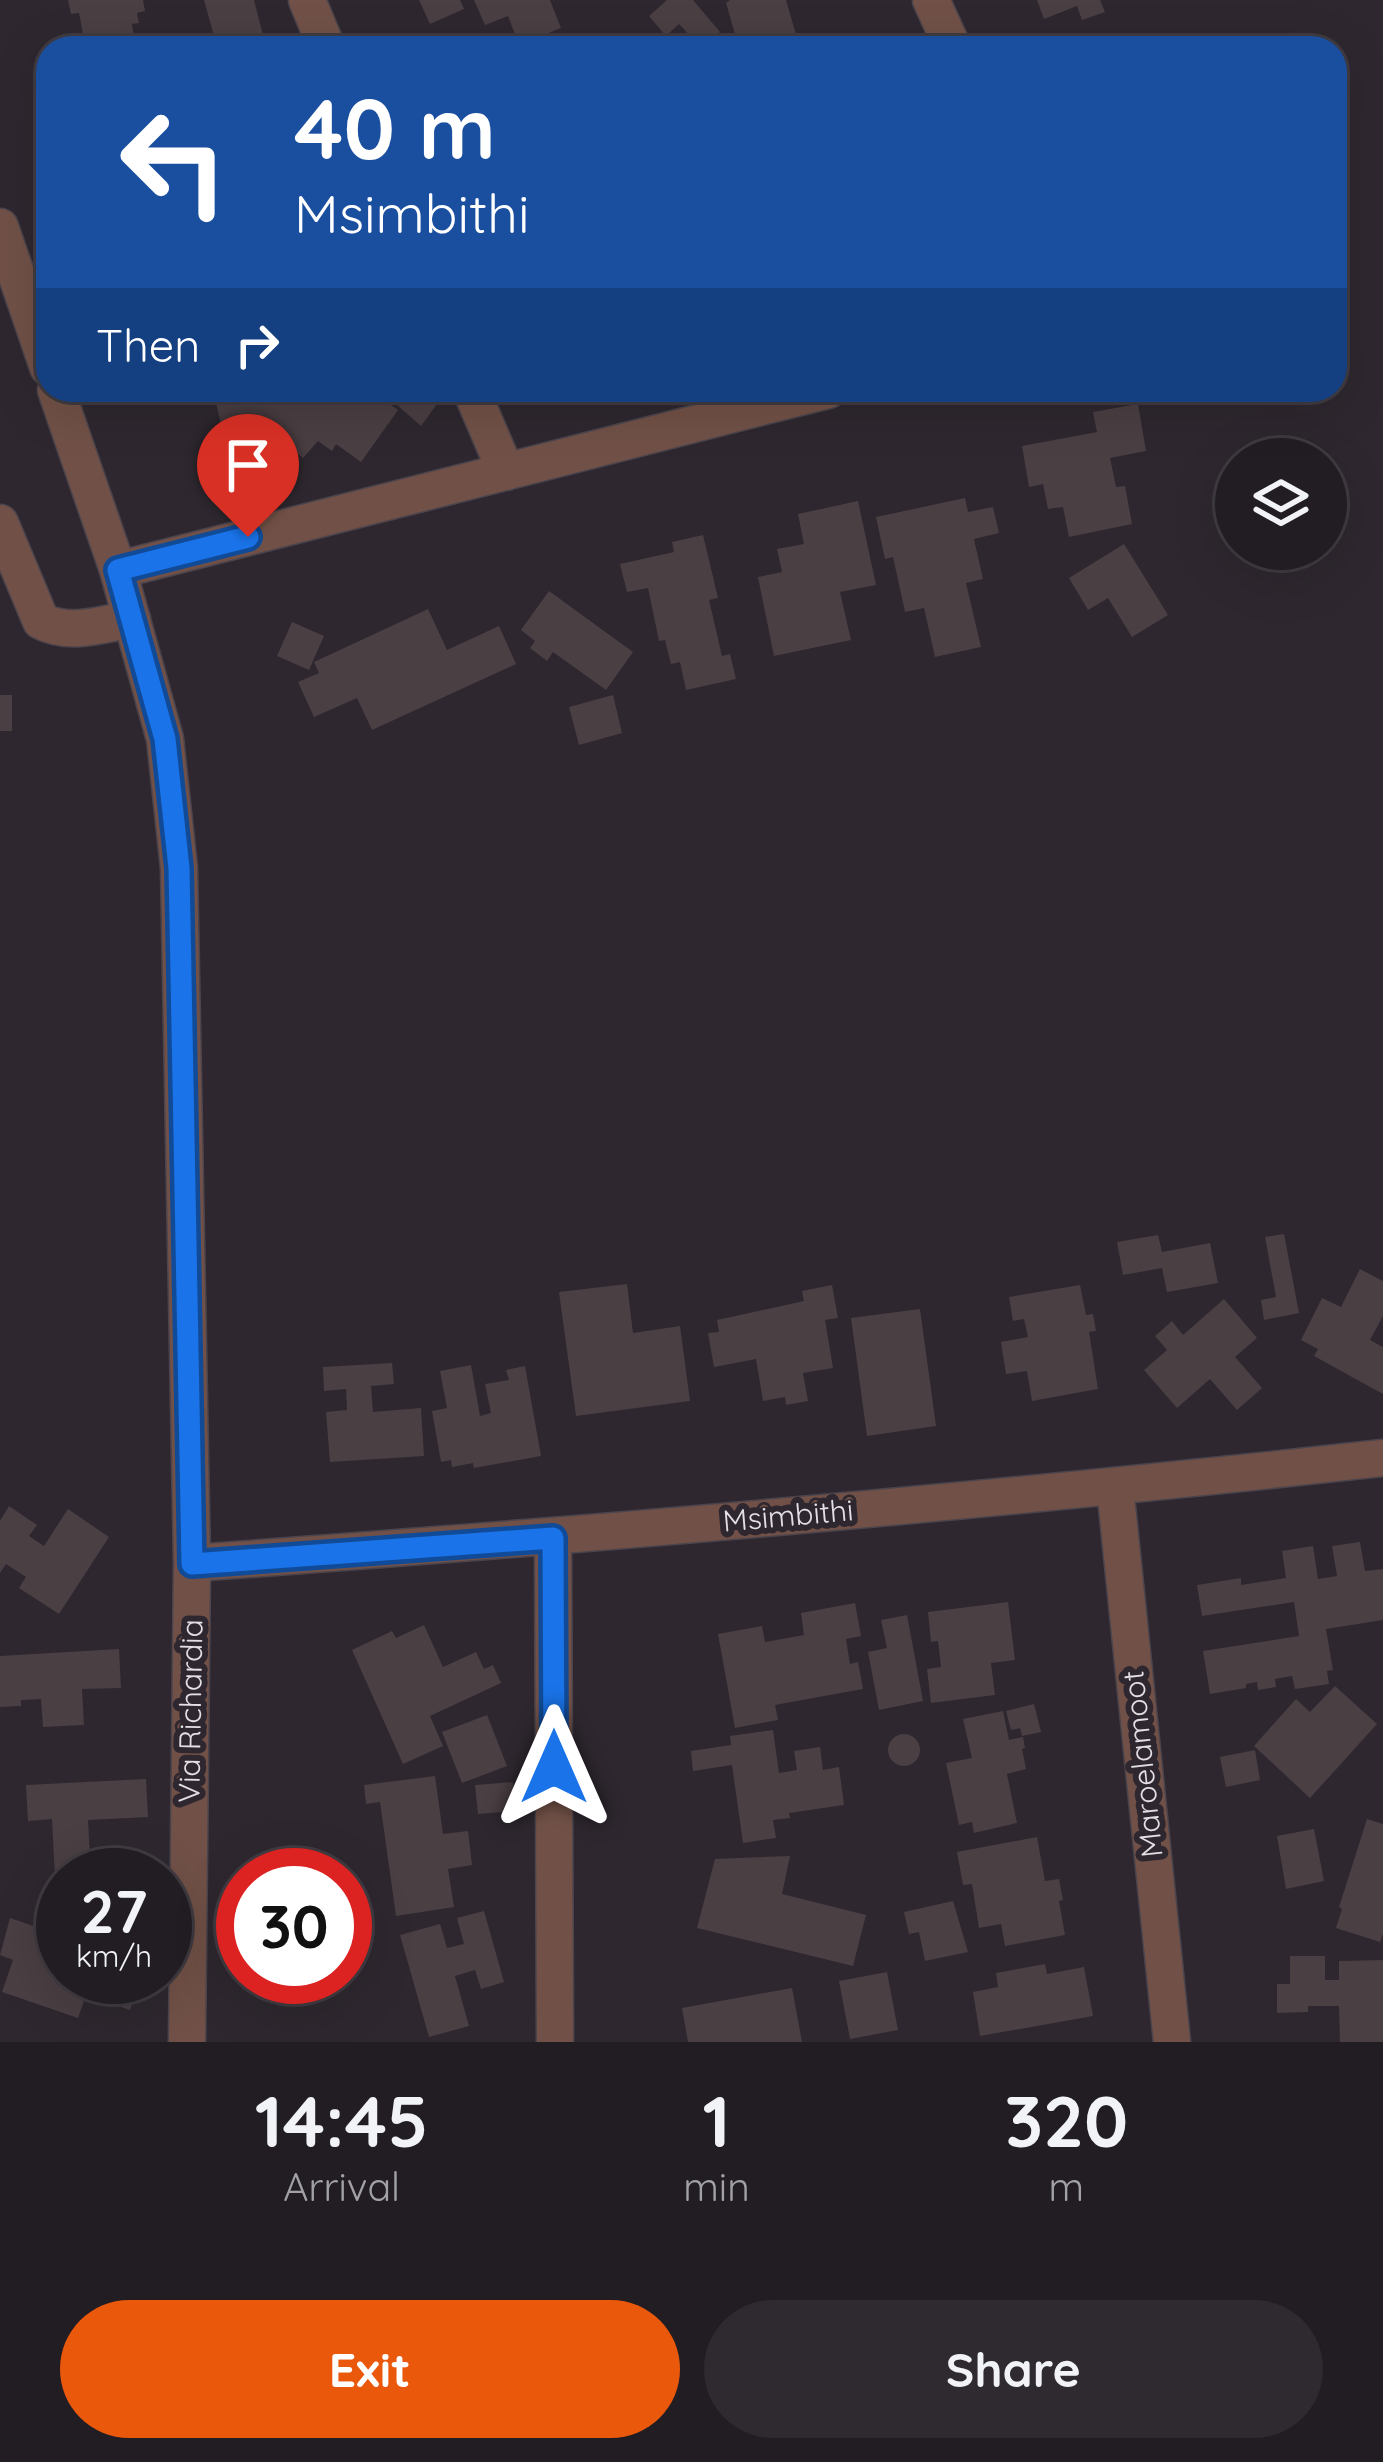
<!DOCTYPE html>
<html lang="en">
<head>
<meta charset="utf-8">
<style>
  body { margin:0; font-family:Quicksand,sans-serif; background:#2e2a30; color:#f1f3f6; height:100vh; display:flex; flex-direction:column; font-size:45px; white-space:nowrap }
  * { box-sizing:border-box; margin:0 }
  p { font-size:39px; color:#a2a2a6 }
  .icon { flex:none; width:66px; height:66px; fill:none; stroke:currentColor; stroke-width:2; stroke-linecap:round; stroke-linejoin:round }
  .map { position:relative; height:2042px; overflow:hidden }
  .panel { display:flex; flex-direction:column; background:#221d23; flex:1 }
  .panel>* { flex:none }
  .top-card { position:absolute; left:36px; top:36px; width:1311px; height:366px; border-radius:36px; box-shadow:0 12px 48px #0002,0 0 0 3px #3f3b41; background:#1a4fa0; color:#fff; overflow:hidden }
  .buttons { position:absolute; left:1215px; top:438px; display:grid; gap:24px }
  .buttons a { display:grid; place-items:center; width:132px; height:132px; border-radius:50%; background:#221d23; box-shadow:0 12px 48px #0002,0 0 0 3px #3f3b41; font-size:60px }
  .speed { position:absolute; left:36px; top:1848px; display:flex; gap:24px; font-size:60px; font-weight:700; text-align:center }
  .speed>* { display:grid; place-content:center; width:156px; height:156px; border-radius:50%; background:#221d23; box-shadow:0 12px 48px #0002,0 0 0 3px #3f3b41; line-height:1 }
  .speed small { font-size:30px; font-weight:400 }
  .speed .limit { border:18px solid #d22; background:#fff; color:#111 }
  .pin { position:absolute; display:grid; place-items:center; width:102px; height:102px; color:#fff; margin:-123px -51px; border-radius:50% 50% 50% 0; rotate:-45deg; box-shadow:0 0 12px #0007 }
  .pin .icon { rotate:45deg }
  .me { position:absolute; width:132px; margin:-66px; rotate:0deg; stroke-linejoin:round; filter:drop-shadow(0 0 9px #0008) }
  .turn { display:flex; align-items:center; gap:42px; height:252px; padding:0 60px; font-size:54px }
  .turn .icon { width:156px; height:156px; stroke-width:2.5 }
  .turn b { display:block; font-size:84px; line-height:102px }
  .then { display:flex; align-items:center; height:114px; padding:0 60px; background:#0003; gap:24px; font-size:45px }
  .eta { display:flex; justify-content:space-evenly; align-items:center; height:204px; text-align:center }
  .eta b { font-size:72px; font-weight:800; line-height:84px }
  .button { display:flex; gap:24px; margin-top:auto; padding:24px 60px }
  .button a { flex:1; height:138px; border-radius:72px; background:#ea580c; color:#fff; font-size:48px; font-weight:800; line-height:138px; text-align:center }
  .button a+a { background:#2e2a30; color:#f1f3f6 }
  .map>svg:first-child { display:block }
  .building { fill:#4a3f43 }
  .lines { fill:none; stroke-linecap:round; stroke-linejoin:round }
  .minor-casing { stroke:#4b444c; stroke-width:39 }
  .minor { stroke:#715147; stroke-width:36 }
  .route-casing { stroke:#114b97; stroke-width:30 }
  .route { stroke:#1a73e8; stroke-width:21 }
  .labels { text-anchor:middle; stroke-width:12; stroke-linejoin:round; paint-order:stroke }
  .street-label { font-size:30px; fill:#e3dfe4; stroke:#2e272f }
</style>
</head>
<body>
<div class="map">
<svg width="1383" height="2042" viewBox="0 0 1383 2042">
  <rect width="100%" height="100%" fill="#2e272f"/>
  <path class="building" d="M 68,0 L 143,0 L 145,11 L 137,13 L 139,23 L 132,24 L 134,39 L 130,40 L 131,48 L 92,48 L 89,33 L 83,34 L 79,13 L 71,14 Z
    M 204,0 L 254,0 L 263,35 L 217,47 Z
    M 419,0 L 460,0 L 464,9 L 430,24 Z
    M 474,0 L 550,0 L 561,28 L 519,45 L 508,16 L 485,25 Z
    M 667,0 L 693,0 L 720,32 L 702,48 L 679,24 L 666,36 L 649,16 Z
    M 730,0 L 786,0 L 800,48 L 739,48 L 726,3 Z
    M 1037,0 L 1100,0 L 1105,12 L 1082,20 L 1077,6 L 1044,19 Z
    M 213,390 L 369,390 L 398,410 L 361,462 L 336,444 L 332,451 L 318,441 L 303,458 L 266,427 L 224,437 Z
    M 393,390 L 406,390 L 413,395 L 420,390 L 437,404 L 421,426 L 388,397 Z
    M 1138,404 L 1146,451 L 1110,458 L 1116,487 L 1125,486 L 1132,524 L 1069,537 L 1063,507 L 1048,509 L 1043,484 L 1029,487 L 1022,446 L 1097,432 L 1093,412 Z
    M 965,498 L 968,512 L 993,507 L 999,533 L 974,539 L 983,579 L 966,583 L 981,647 L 935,657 L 924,608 L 905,612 L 893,557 L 885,559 L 876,517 Z
    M 858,501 L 876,585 L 840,592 L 851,640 L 774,656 L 758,577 L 782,572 L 777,549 L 804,544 L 798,514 Z
    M 703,535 L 718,598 L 709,600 L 722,656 L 730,654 L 736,679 L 686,690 L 680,662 L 671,664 L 665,640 L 659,641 L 648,588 L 627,592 L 620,564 L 674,552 L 672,542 Z
    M 1124,544 L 1168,615 L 1132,637 L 1108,598 L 1088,610 L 1069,578 Z
    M 549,591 L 633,652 L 606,690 L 553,652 L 547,661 L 530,648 L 535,641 L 521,630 Z
    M 428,609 L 447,650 L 499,626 L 516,664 L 372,730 L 357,698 L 314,717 L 298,682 L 319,673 L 314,662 Z
    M 292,622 L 324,636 L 309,670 L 277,656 Z
    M 0,695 L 12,695 L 12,731 L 0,731 Z
    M 613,695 L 622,733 L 579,745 L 569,707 Z
    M 1284,1234 L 1299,1313 L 1264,1320 L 1261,1300 L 1276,1297 L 1265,1237 Z
    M 1158,1235 L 1162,1252 L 1210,1243 L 1218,1283 L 1167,1292 L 1162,1268 L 1123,1275 L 1117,1242 Z
    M 1360,1269 L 1383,1281 L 1383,1316 L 1370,1340 L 1383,1347 L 1383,1394 L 1314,1356 L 1318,1349 L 1301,1340 L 1322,1298 L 1341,1307 Z
    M 627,1284 L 633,1333 L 680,1326 L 690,1401 L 576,1416 L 559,1292 Z
    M 832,1285 L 838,1318 L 825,1320 L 833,1368 L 803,1373 L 808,1401 L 786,1405 L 785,1397 L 763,1401 L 756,1359 L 714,1367 L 708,1333 L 719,1332 L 717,1320 L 804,1301 L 802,1291 Z
    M 1080,1285 L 1086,1315 L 1093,1314 L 1096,1331 L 1089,1332 L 1098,1389 L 1032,1401 L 1027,1371 L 1006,1374 L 1001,1342 L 1028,1337 L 1024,1319 L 1013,1321 L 1009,1297 Z
    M 1224,1299 L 1257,1338 L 1235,1357 L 1262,1388 L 1237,1410 L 1210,1379 L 1177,1408 L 1144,1370 L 1167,1350 L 1155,1336 L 1172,1321 L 1183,1335 Z
    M 920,1309 L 936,1426 L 867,1436 L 851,1318 Z
    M 392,1363 L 394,1384 L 371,1386 L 373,1412 L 421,1408 L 424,1456 L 330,1462 L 326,1412 L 347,1410 L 346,1389 L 324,1391 L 323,1367 Z
    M 471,1365 L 480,1416 L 491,1413 L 485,1384 L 509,1380 L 506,1370 L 525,1366 L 541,1456 L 474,1468 L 473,1463 L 452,1467 L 451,1460 L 441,1462 L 432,1411 L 447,1408 L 440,1371 Z
    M 9,1506 L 37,1525 L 29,1536 L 44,1546 L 68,1509 L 109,1537 L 59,1614 L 19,1588 L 26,1577 L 6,1564 L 0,1573 L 0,1521 Z
    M 1360,1542 L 1365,1571 L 1383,1569 L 1383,1620 L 1326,1629 L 1333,1670 L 1327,1671 L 1329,1684 L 1295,1689 L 1292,1676 L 1275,1679 L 1276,1687 L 1258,1690 L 1257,1682 L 1246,1684 L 1246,1688 L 1210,1694 L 1203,1651 L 1299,1636 L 1294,1602 L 1202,1616 L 1197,1585 L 1241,1578 L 1241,1585 L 1286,1578 L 1282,1551 L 1313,1546 L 1318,1579 L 1337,1576 L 1332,1546 Z
    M 1008,1602 L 1015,1660 L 991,1663 L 995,1695 L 931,1703 L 927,1669 L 941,1667 L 938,1641 L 931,1642 L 928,1612 Z
    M 855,1603 L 861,1636 L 846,1639 L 850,1664 L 858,1662 L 863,1689 L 775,1705 L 778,1720 L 735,1728 L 718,1634 L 762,1626 L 765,1642 L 804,1635 L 801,1613 Z
    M 907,1615 L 923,1701 L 879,1710 L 868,1652 L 887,1648 L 881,1620 Z
    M 424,1625 L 443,1667 L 476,1652 L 484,1669 L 493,1665 L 501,1683 L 430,1716 L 443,1746 L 403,1764 L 352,1650 L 392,1631 L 396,1638 Z
    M 119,1649 L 121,1688 L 82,1689 L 84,1725 L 43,1727 L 41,1699 L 21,1700 L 21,1706 L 0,1707 L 0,1656 Z
    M 1335,1686 L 1377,1724 L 1310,1798 L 1254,1746 L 1296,1699 L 1310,1712 Z
    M 1034,1704 L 1041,1732 L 1022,1736 L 1020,1728 L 1011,1730 L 1006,1711 Z
    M 1003,1711 L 1009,1740 L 1023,1737 L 1025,1748 L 1022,1749 L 1026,1769 L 1007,1774 L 1017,1823 L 974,1833 L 972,1822 L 959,1825 L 946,1763 L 972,1758 L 963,1719 Z
    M 487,1715 L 507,1766 L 462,1783 L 442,1732 Z
    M 773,1730 L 779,1773 L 797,1770 L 794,1751 L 820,1747 L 823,1770 L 839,1767 L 844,1805 L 789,1813 L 790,1818 L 773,1820 L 776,1838 L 743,1843 L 732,1765 L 693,1771 L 691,1751 L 731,1745 L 730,1736 Z
    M888 1750a16 16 0 1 1 32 0a16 16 0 1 1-32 0Z
    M 1255,1750 L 1260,1780 L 1226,1787 L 1220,1757 Z
    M 435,1776 L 443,1834 L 468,1831 L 472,1865 L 448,1869 L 454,1907 L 396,1916 L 380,1802 L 366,1804 L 364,1785 Z
    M 146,1779 L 148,1817 L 88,1820 L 91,1875 L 55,1877 L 52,1819 L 28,1821 L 26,1785 Z
    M 513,1782 L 515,1811 L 478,1814 L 475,1785 Z
    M 1367,1819 L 1383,1824 L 1383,1934 L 1380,1942 L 1336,1928 L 1342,1909 L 1339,1907 Z
    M 1314,1829 L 1324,1881 L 1286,1889 L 1277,1836 Z
    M 1037,1837 L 1045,1881 L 1059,1879 L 1063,1900 L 1059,1901 L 1065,1935 L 1005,1946 L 1001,1924 L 979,1928 L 972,1884 L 963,1885 L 957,1852 Z
    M 790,1856 L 782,1894 L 866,1915 L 853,1966 L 697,1928 L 715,1859 Z
    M 953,1901 L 968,1952 L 925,1961 L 919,1932 L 909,1934 L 904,1912 Z
    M 484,1911 L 504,1982 L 481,1989 L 475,1970 L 455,1976 L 469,2026 L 429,2037 L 400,1935 L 440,1924 L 447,1948 L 464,1944 L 457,1918 Z
    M 57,1913 L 63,1915 L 63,1977 L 141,1977 L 130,2010 L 86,1995 L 78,2018 L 2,1992 L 13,1960 L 0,1955 L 10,1918 L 51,1932 Z
    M 1290,1956 L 1325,1956 L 1325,1980 L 1339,1980 L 1339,1961 L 1383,1960 L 1383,2042 L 1340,2042 L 1339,2006 L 1308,2006 L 1308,2012 L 1277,2013 L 1277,1984 L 1290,1984 Z
    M 1045,1964 L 1047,1974 L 1084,1967 L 1093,2016 L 980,2036 L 973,1992 L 998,1987 L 996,1973 Z
    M 887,1972 L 898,2030 L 850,2039 L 839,1981 Z
    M 792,1988 L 802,2042 L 688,2042 L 682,2008 Z"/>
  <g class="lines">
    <defs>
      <path id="minor" d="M 307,0 L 327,48
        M 931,0 L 953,48
        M 0,227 L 48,367
        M 56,390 L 118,570 L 165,739 L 179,868 L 192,1563 L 187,2042
        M 471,390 L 506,472
        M 0,523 L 41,621 C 70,636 102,624 132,619
        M 118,570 L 828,390
        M 1115,1487 L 1172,2042
        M 553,1538 L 555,2042
        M 192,1563 C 590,1535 987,1501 1383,1458"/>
    </defs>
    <use href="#minor" class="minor-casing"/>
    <use href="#minor" class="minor"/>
  </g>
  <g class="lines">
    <defs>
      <path id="route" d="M 248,537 L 118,570 L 165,739 L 179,868 L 192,1564 L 553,1538 L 554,1767"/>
    </defs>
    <use href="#route" class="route-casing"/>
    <use href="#route" class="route"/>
  </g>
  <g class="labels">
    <g class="street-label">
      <text transform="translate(788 1516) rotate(-5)" y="10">Msimbithi</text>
      <text transform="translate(191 1711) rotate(-89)" y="10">Via Richardia</text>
      <text transform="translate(1143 1764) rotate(-96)" y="10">Maroelamoot</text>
    </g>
  </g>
</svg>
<div class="buttons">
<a><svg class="icon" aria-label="layers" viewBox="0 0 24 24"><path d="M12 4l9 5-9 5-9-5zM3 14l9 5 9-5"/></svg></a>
</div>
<div class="speed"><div>27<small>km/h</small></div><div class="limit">30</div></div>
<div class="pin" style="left:248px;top:537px;background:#d93025"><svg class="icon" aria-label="arrive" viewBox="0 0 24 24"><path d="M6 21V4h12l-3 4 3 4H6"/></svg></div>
<svg class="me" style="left:554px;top:1767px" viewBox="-20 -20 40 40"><path d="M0-17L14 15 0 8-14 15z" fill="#1a73e8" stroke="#fff" stroke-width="4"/></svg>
<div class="top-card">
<div class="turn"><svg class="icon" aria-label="left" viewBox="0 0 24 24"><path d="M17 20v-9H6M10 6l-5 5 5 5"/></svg><div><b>40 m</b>Msimbithi</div></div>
<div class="then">Then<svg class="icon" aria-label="right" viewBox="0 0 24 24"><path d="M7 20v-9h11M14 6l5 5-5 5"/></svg></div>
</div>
</div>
<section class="panel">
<div class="eta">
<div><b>14:45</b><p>Arrival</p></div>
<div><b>1</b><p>min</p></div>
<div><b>320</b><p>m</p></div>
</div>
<div class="button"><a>Exit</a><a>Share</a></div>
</section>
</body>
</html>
